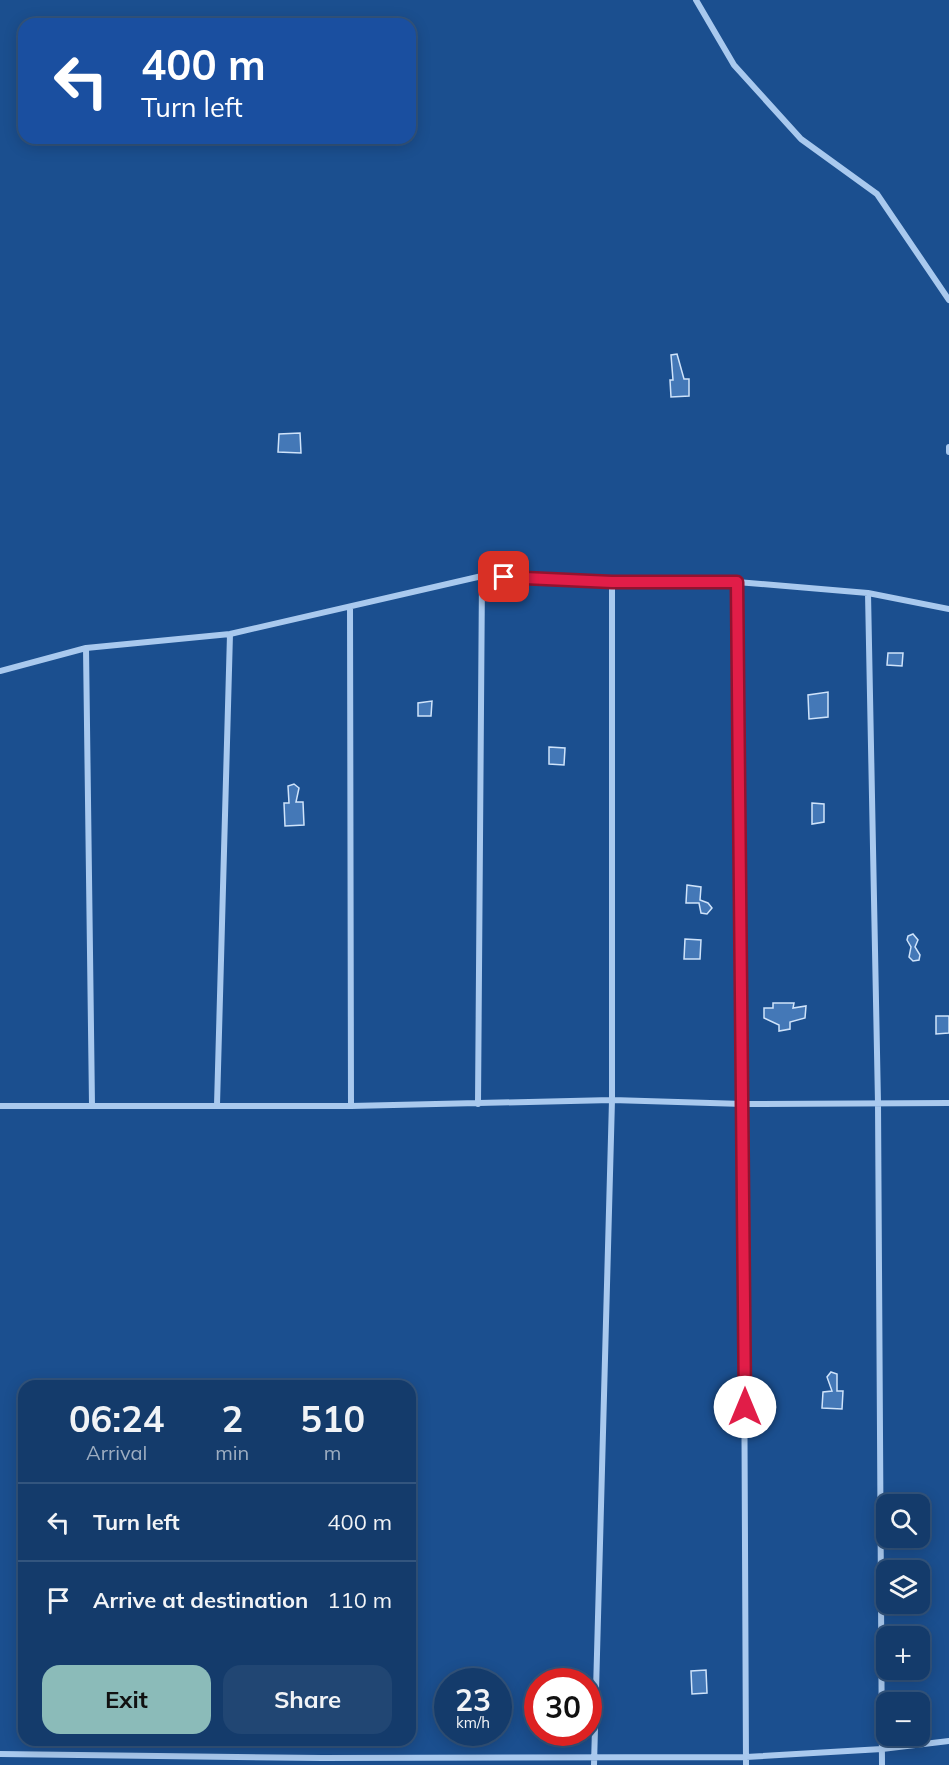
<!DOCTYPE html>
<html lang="en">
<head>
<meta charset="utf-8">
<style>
  body { margin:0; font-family:Mulish,sans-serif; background:#214673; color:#f1f3f6; height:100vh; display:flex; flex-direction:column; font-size:22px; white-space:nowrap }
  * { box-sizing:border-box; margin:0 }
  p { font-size:20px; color:#9dadc1 }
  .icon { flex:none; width:33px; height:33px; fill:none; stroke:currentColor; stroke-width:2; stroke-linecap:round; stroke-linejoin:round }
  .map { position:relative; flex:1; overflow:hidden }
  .details { position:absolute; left:18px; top:1380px; width:398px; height:366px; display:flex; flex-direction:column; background:#143b6b; border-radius:18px; box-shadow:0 3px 15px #0003,0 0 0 2px #33557e }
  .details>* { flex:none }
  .top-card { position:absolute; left:18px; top:18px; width:398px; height:126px; border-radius:18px; box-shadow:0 3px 15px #0003,0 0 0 2px #33557e; background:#1a4fa0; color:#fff; overflow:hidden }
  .buttons { position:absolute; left:876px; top:1494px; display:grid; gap:12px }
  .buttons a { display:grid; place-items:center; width:54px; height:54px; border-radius:12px; background:#143b6b; box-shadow:0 3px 15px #0003,0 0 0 2px #33557e; font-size:30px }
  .speed { position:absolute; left:434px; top:1668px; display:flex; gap:12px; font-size:30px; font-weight:700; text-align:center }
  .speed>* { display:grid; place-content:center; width:78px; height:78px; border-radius:50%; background:#143b6b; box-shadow:0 3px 15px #0003,0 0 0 2px #33557e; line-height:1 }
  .speed small { font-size:15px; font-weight:400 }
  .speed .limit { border:9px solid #d22; background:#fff; color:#111 }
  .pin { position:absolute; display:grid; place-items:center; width:51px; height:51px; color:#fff; margin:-26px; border-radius:12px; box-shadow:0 3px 9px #0006 }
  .me { position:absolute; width:66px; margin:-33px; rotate:0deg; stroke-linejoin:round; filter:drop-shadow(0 0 4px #0008) }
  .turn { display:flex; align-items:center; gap:21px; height:126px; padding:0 24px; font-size:27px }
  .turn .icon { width:78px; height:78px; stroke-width:2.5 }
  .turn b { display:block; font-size:42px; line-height:51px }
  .eta { display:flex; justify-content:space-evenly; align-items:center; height:102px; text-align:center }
  .eta b { font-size:36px; font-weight:700; line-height:42px }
  .cta { display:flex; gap:12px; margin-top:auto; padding:12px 24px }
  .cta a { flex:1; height:69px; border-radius:18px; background:#8bbbb9; color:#111; font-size:24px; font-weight:700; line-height:69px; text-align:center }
  .cta a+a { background:#214673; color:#f1f3f6 }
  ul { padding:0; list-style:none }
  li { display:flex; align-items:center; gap:18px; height:78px; padding:0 24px; border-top:2px solid #33557e }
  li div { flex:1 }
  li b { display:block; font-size:22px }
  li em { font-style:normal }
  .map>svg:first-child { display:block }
  .building { fill:#4478b7; stroke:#cfe3fa; stroke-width:1.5 }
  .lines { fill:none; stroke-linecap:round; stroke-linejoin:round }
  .street { stroke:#a9c9ee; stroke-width:6 }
  .route-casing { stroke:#92132f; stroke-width:15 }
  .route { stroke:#e11d48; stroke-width:10 }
</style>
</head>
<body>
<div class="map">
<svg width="949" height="1765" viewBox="0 0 949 1765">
  <rect width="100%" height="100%" fill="#1b4f8f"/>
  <path class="building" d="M 677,354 L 684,379 L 689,379 L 689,396 L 671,397 L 670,380 L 673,380 L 671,355 Z
    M 300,433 L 301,453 L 278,452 L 279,434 Z
    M 888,653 L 903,653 L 902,666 L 887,665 Z
    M 828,692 L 828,717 L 809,719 L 808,695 Z
    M 432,701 L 431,716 L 418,716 L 418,703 Z
    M 549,747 L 565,748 L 564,765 L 549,764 Z
    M 294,784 L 299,788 L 296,802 L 303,802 L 304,825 L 285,826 L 284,803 L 289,803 L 288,786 Z
    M 812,803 L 824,804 L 824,822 L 812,824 Z
    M 687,885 L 701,887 L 700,900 L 708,903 L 712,908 L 707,914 L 701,913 L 699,903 L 686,903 Z
    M 913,934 L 918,940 L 915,947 L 920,955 L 919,960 L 913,961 L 909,957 L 911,947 L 907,940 L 908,936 Z
    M 685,939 L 701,940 L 700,959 L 684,959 Z
    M 773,1003 L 794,1003 L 793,1008 L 806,1006 L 805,1018 L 790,1022 L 790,1029 L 779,1031 L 779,1025 L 764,1018 L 764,1008 L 773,1008 Z
    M 936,1016 L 949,1016 L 949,1033 L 936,1034 Z
    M 831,1372 L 837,1374 L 837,1391 L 843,1391 L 842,1409 L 822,1408 L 823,1392 L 832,1391 L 827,1377 Z
    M 706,1670 L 707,1693 L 692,1694 L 691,1671 Z"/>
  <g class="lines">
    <path class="street" d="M 696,0 L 734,65 L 801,139 L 877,194 L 949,300
      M 949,447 L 949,452
      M 737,582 L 743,1104 L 746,1765
      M 868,593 L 878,1103 L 882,1765
      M 350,607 L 351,1106
      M 86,648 L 92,1105
      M 0,671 L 86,648 L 230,634 L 482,576 L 612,582 L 737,582 L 868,593 L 949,609
      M 478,1104 L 482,576
      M 217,1105 L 230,634
      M 0,1106 L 351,1106 L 612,1100 L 743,1104 L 949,1103
      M 0,1754 L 322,1758 L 746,1757 L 882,1749 L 949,1741
      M 594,1765 L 612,1100 L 612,582"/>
  </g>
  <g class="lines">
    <defs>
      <path id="route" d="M 504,577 L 612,582 L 737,582 L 745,1407"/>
    </defs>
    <use href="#route" class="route-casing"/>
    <use href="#route" class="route"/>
  </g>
</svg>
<div class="buttons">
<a><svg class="icon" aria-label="search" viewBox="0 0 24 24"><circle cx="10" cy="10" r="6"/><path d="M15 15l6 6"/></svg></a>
<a><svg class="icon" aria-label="layers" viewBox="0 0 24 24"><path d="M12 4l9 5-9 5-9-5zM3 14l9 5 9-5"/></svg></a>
<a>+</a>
<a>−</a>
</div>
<div class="speed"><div>23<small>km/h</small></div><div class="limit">30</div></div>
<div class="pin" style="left:504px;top:577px;background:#d93025"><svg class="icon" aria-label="arrive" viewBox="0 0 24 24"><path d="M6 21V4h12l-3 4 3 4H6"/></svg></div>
<svg class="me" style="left:745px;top:1407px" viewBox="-20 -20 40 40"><circle r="19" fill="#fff"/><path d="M0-13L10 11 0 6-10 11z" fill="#e11d48"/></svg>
<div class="top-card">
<div class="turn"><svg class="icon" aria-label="left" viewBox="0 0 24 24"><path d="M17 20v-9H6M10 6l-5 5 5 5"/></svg><div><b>400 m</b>Turn left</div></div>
</div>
<section class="details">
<div class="eta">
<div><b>06:24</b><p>Arrival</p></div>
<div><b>2</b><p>min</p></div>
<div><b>510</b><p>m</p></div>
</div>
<ul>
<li><svg class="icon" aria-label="left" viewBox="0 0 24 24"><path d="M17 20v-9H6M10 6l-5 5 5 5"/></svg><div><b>Turn left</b></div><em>400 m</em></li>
<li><svg class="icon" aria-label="arrive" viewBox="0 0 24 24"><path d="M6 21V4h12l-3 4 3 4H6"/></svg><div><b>Arrive at destination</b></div><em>110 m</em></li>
</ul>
<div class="cta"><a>Exit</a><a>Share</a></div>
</section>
</div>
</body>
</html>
